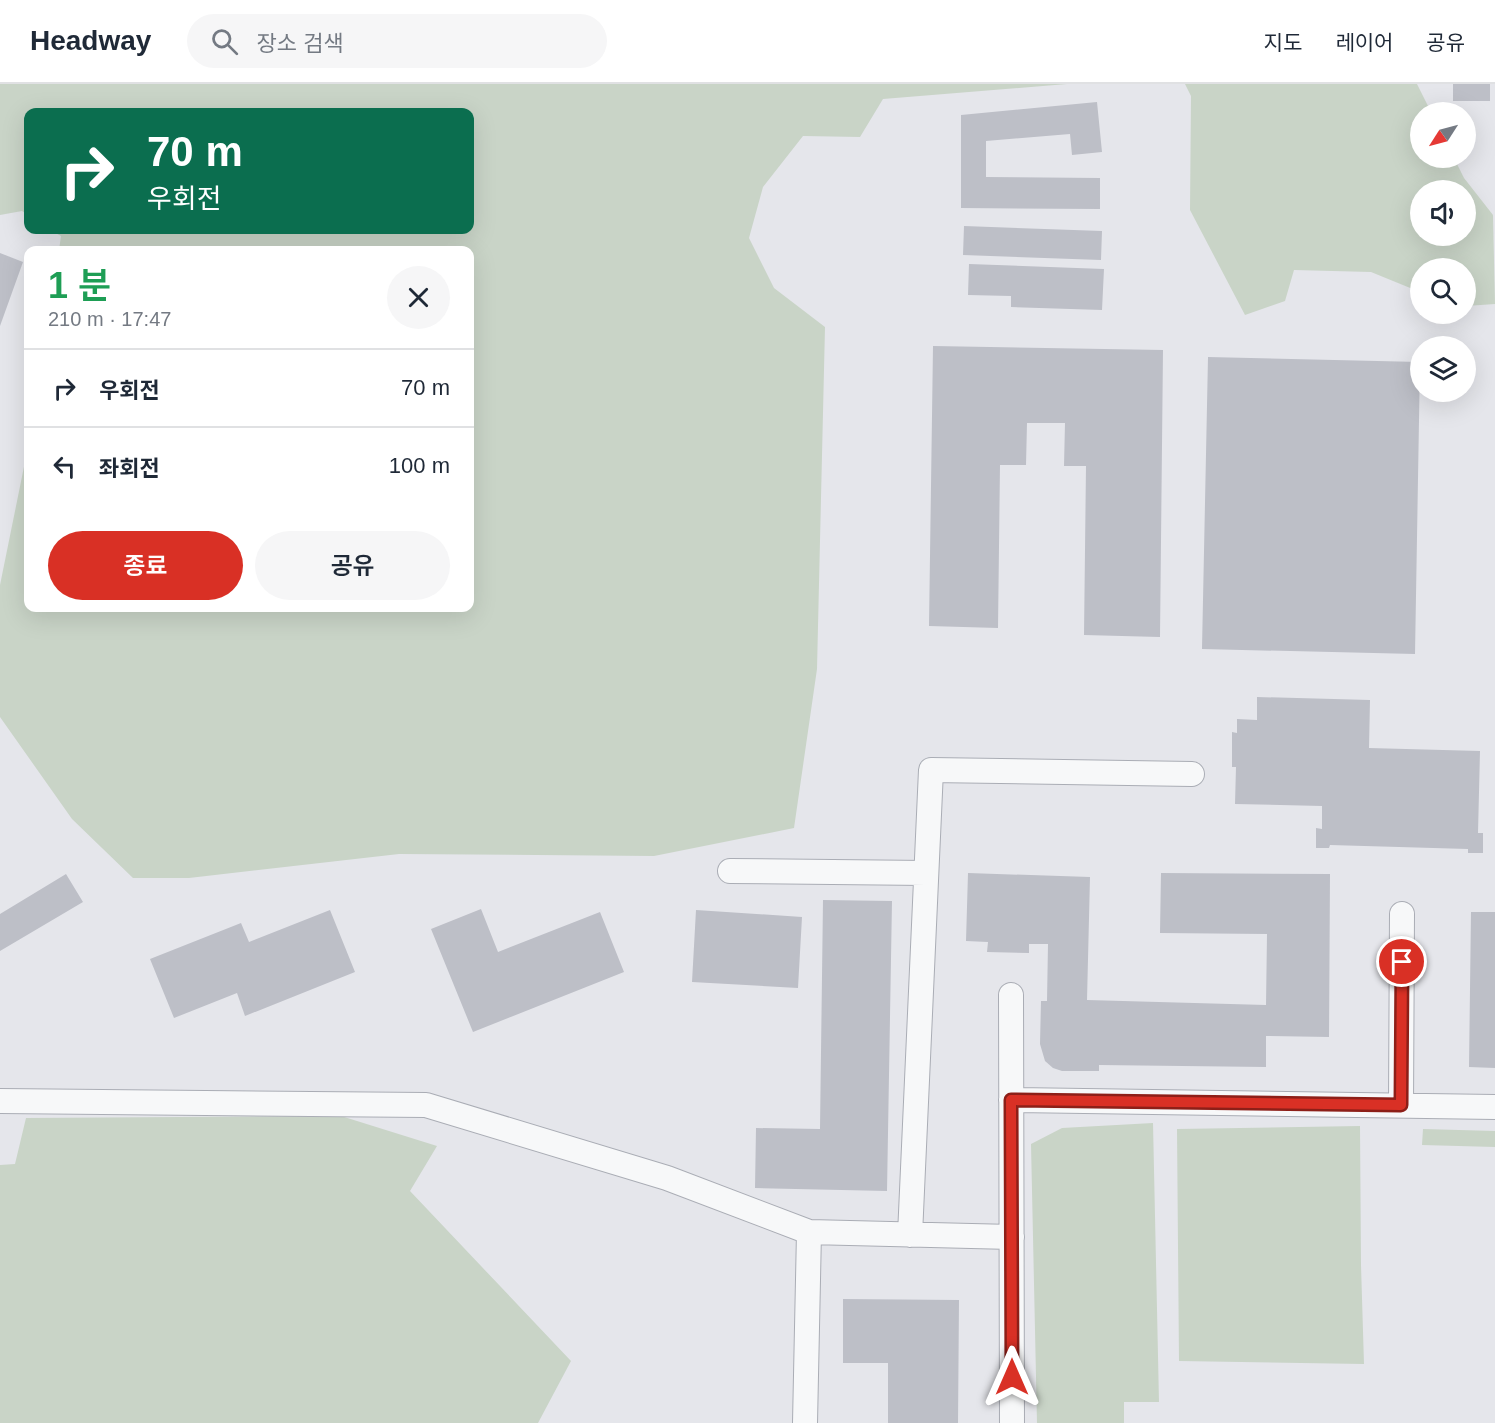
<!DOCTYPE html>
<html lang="ko">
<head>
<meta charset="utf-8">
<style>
  body { margin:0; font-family:Helvetica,"Noto Sans KR",sans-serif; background:#f6f6f7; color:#1f2937; height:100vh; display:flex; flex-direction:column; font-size:22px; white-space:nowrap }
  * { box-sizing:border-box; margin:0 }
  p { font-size:20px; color:#747a83 }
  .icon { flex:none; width:33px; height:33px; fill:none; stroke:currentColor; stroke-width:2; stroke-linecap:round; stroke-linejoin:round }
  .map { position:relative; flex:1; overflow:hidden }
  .sheet { position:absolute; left:24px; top:162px; width:450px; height:366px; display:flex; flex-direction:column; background:#fff; border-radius:12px; box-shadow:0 6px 24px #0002 }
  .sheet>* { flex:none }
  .hud { position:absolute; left:24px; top:24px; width:450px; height:126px; border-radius:12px; box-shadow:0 6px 24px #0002; background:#0b6e4f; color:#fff; overflow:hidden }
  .needle { width:39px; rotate:234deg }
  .tools { position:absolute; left:1410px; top:18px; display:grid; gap:12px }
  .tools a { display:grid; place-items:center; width:66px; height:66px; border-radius:50%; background:#fff; box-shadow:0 6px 24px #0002; font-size:30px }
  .pin { position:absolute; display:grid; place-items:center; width:51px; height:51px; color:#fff; margin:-26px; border:3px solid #fff; border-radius:50%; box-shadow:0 2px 6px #0007 }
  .me { position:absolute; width:66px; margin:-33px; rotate:0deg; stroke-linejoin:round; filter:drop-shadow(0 0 4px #0008) }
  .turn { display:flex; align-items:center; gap:21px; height:126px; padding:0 24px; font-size:27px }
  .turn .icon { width:78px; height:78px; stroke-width:2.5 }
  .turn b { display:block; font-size:42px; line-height:51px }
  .round { display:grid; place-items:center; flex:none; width:63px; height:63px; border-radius:32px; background:#f6f6f7 }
  .summary { display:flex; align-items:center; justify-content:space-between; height:102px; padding:0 24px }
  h1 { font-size:36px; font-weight:600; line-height:45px; color:#1e9e55 }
  .action { display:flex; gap:12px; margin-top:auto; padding:12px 24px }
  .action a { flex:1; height:69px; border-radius:36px; background:#d93025; color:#fff; font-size:24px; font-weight:600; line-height:69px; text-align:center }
  .action a+a { background:#f6f6f7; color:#1f2937 }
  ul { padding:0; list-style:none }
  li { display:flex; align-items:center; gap:18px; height:78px; padding:0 24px; border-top:2px solid #e0e1e3 }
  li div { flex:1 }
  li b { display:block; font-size:22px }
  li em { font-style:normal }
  header { display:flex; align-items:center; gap:36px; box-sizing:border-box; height:84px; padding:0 30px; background:#fff; border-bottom:2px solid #e0e1e3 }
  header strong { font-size:28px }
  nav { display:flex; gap:33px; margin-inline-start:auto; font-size:21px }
  .search { width:420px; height:54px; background:#f6f6f7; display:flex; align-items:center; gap:15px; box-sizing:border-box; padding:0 21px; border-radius:33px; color:#747a83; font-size:22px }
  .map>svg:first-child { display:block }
  .green { fill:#c9d4c7; fill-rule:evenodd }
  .building { fill:#bdbfc7 }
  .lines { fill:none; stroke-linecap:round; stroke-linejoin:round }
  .minor-casing { stroke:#aaadb5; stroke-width:26 }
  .minor { stroke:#f7f8f9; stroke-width:24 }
  .route-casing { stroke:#8d1f18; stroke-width:15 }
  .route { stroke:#d93025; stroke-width:10 }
</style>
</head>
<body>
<header>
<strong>Headway</strong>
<div class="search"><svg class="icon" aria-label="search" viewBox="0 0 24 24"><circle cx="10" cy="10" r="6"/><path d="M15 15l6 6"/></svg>장소 검색</div>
<nav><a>지도</a><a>레이어</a><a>공유</a></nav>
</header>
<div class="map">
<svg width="1495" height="1339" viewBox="0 0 1495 1339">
  <rect width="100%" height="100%" fill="#e5e6eb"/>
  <path class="green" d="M 0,0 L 1067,0 L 883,15 L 860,53 L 803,52 L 763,103 L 749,154 L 774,204 L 825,243 L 817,585 L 794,744 L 654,772 L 399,770 L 189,794 L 133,794 L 72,735 L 0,633 L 0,501 L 28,363 L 28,524 L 470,524 L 470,166 L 59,166 L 61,152 L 50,146 L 470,146 L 470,28 L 28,28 L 28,131 L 22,127 L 0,131 Z
    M 1185,0 L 1417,0 L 1431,28 L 1420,28 L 1420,74 L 1454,74 L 1464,94 L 1493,131 L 1495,220 L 1466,222 L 1466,184 L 1420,184 L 1420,208 L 1371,188 L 1294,186 L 1285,217 L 1245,231 L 1190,126 L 1191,12 ZM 1466,106 L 1466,152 L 1420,152 L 1420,106 Z
    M 341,1032 L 437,1062 L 410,1107 L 571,1277 L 538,1339 L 0,1339 L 0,1081 L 15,1080 L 26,1034 Z
    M 1153,1039 L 1159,1318 L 1124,1318 L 1124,1339 L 1037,1339 L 1031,1060 L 1062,1044 Z
    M 1360,1042 L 1361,1181 L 1364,1280 L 1179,1277 L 1177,1045 Z
    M 1423,1045 L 1495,1047 L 1495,1063 L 1422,1061 Z"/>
  <path class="building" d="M 1453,0 L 1490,0 L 1490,17 L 1453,17 Z
    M 1097,18 L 1102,68 L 1072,71 L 1070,50 L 986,57 L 986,93 L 1100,94 L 1100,125 L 961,124 L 961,31 Z
    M 964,142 L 1102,147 L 1101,176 L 963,171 Z
    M 0,169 L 23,178 L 0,242 Z
    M 969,180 L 1104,185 L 1102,226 L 1011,223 L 1011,212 L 968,211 Z
    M 933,262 L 1163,266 L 1160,553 L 1084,551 L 1086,382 L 1064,382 L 1065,339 L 1027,339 L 1026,381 L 1000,381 L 998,544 L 929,542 Z
    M 1208,273 L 1420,278 L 1415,570 L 1202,565 Z
    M 1257,613 L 1370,616 L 1369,664 L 1480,667 L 1478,749 L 1483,749 L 1483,769 L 1468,769 L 1468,765 L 1330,761 L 1329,764 L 1316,764 L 1316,744 L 1322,745 L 1322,722 L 1235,720 L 1236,683 L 1232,683 L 1232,648 L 1237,649 L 1237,635 L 1257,636 Z
    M 968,789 L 1090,793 L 1087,916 L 1266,921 L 1267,850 L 1160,849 L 1161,789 L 1330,790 L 1329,953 L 1266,952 L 1266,983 L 1099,981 L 1099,987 L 1062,987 L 1053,984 L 1045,977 L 1040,960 L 1041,917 L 1047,917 L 1048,860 L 1029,860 L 1029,869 L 987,868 L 988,858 L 966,857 Z
    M 66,790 L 83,818 L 0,867 L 0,830 Z
    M 823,816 L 892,817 L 887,1107 L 755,1104 L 756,1044 L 820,1045 Z
    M 481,825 L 498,868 L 600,828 L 624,888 L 473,948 L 431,845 Z
    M 330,826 L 355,888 L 245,932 L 237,909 L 174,934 L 150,875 L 241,839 L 249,858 Z
    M 696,826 L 802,833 L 798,904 L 692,898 Z
    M 1471,828 L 1495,828 L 1495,984 L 1469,983 Z
    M 843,1215 L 959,1216 L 958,1339 L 888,1339 L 888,1279 L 843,1279 Z"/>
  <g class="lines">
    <defs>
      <path id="minor" d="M 730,787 L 926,789
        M 1011,911 L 1012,1339
        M 1011,1016 L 1495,1023
        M 0,1017 L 426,1021 L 667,1094 L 809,1148 L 1012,1153
        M 1401,1021 L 1402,830
        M 910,1151 L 931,686 L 1192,690
        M 805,1339 L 809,1148"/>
    </defs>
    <use href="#minor" class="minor-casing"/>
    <use href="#minor" class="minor"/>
  </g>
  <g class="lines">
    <defs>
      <path id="route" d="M 1012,1293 L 1011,1016 L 1401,1021 L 1402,878"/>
    </defs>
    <use href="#route" class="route-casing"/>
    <use href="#route" class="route"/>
  </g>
</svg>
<div class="tools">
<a><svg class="needle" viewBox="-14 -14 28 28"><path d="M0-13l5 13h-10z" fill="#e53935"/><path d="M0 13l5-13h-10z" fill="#747a83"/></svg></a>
<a><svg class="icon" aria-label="sound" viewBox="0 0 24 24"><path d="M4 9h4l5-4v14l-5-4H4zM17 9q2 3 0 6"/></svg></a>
<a><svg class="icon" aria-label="search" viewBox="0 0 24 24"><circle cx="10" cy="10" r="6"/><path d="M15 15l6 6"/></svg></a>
<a><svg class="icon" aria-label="layers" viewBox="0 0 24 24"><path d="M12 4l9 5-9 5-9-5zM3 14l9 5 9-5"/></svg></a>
</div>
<div class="pin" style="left:1402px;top:878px;background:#d93025"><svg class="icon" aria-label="arrive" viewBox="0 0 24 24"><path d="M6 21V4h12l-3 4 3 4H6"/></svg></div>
<svg class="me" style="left:1012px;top:1293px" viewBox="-20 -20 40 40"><path d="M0-17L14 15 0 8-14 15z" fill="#d93025" stroke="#fff" stroke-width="4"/></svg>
<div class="hud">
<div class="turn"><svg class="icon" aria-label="right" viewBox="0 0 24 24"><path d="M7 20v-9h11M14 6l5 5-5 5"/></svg><div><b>70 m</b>우회전</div></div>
</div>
<section class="sheet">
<div class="summary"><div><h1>1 분</h1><p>210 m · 17:47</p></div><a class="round"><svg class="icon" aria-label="close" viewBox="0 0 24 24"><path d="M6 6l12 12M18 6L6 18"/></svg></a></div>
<ul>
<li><svg class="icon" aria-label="right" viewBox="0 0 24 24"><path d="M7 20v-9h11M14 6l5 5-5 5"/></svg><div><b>우회전</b></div><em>70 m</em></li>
<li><svg class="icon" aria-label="left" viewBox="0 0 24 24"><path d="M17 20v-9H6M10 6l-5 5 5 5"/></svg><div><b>좌회전</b></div><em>100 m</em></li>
</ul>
<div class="action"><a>종료</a><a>공유</a></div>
</section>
</div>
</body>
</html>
